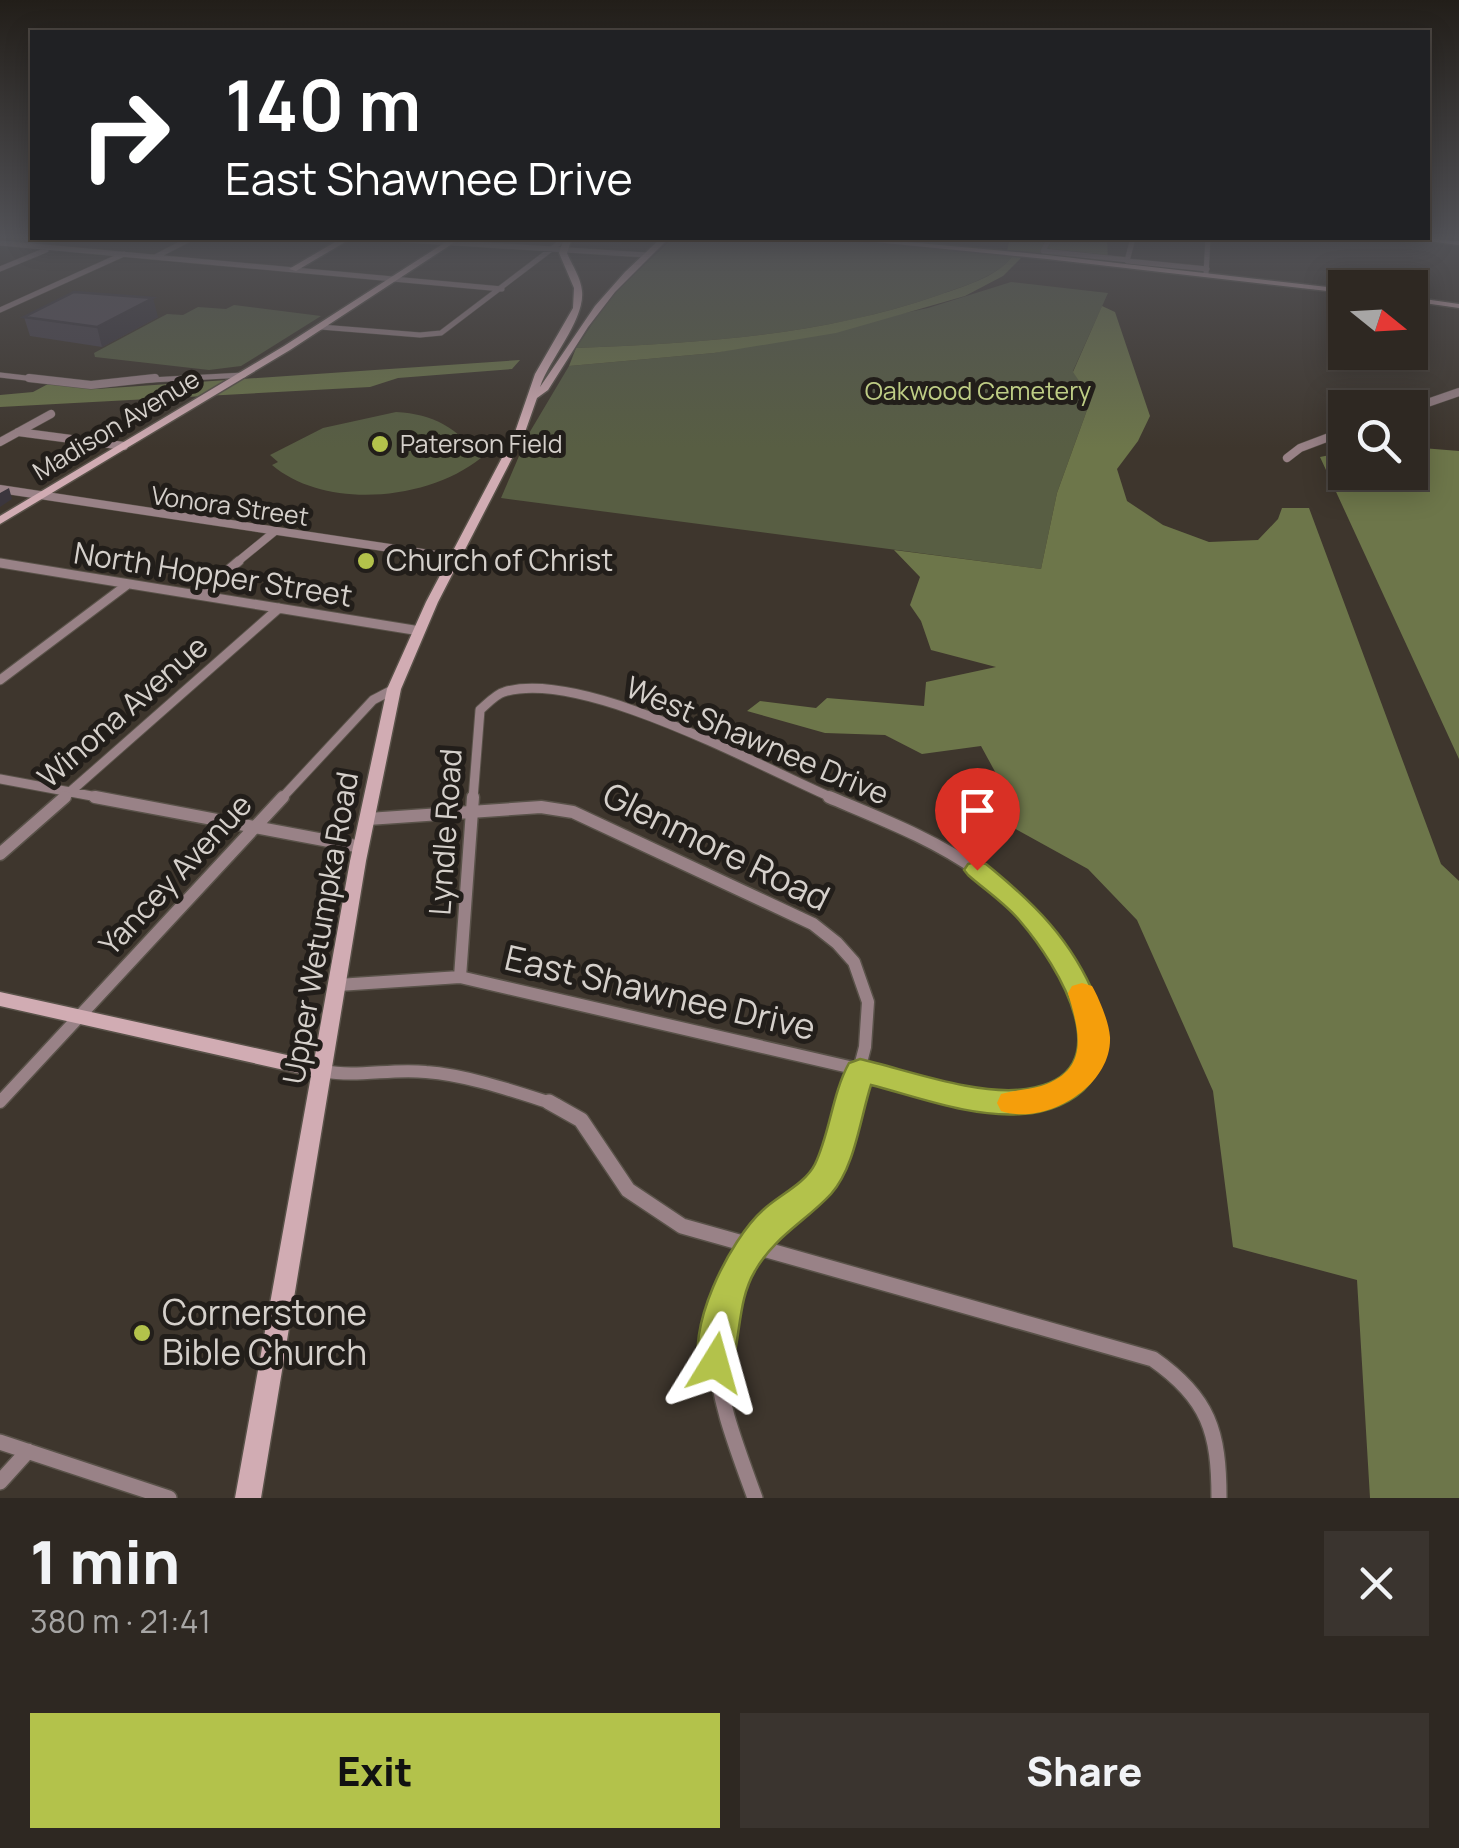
<!DOCTYPE html>
<html lang="en">
<head>
<meta charset="utf-8">
<style>
  body { margin:0; font-family:Manrope,sans-serif; background:#3a342f; color:#f1f3f6; height:100vh; display:flex; flex-direction:column; font-size:38px; white-space:nowrap }
  * { box-sizing:border-box; margin:0 }
  p { font-size:32px; color:#a7a6a5 }
  .icon { flex:none; width:55px; height:55px; fill:none; stroke:currentColor; stroke-width:2; stroke-linecap:round; stroke-linejoin:round }
  .map { position:relative; height:1498px; overflow:hidden }
  .drawer { display:flex; flex-direction:column; background:#2e2822; flex:1 }
  .drawer>* { flex:none }
  .top-card { position:absolute; left:30px; top:30px; width:1400px; height:210px; border-radius:0px; box-shadow:0 5px 25px #0003,0 0 0 2px #494440; background:#202124; color:#fff; overflow:hidden }
  .needle { width:65px; rotate:108deg }
  .fabs { position:absolute; left:1328px; top:270px; display:grid; gap:20px }
  .fabs a { display:grid; place-items:center; width:100px; height:100px; border-radius:0px; background:#2e2822; box-shadow:0 5px 25px #0003,0 0 0 2px #494440; font-size:50px }
  .pin { position:absolute; display:grid; place-items:center; width:85px; height:85px; color:#fff; margin:-102px -42px; border-radius:50% 50% 50% 0; rotate:-45deg; box-shadow:0 0 10px #0007 }
  .pin .icon { rotate:45deg }
  .me { position:absolute; width:110px; margin:-55px; rotate:8deg; stroke-linejoin:round; filter:drop-shadow(0 0 8px #0008) }
  .turn { display:flex; align-items:center; gap:35px; height:210px; padding:0 30px; font-size:45px }
  .turn .icon { width:130px; height:130px; stroke-width:2.5 }
  .turn b { display:block; font-size:70px; line-height:85px }
  .round { display:grid; place-items:center; flex:none; width:105px; height:105px; border-radius:0px; background:#3a342f }
  .overview { display:flex; align-items:center; justify-content:space-between; height:170px; padding:0 30px }
  h1 { font-size:60px; font-weight:800; line-height:75px }
  .cta { display:flex; gap:20px; margin-top:auto; padding:20px 30px }
  .cta a { flex:1; height:115px; border-radius:0px; background:#b3c24b; color:#111; font-size:40px; font-weight:800; line-height:115px; text-align:center }
  .cta a+a { background:#3a342f; color:#f1f3f6 }
  .map>svg:first-child { display:block }
  .green { fill:#585e43 }
  .forest { fill:#6d764a }
  .lines { fill:none; stroke-linecap:round; stroke-linejoin:round }
  .street-far4-casing { stroke:#595249; stroke-width:6 }
  .street-far3-casing { stroke:#595249; stroke-width:9 }
  .street-far2-casing { stroke:#595249; stroke-width:11 }
  .street-far1-casing { stroke:#595249; stroke-width:15 }
  .street-casing { stroke:#595249; stroke-width:18 }
  .secondary-casing { stroke:#595249; stroke-width:3 }
  .street-far4 { stroke:#998287; stroke-width:5 }
  .street-far3 { stroke:#998287; stroke-width:8 }
  .street-far2 { stroke:#998287; stroke-width:9 }
  .street-far1 { stroke:#998287; stroke-width:12 }
  .street { stroke:#998287; stroke-width:15 }
  .secondary { fill:#d1acb3; fill-rule:evenodd }
  .wall { fill:#48424b }
  .shaded-wall { fill:#3b363d }
  .building { fill:#544d57; stroke:#3b363d; stroke-width:2.5 }
  .route { fill:#b3c24b; stroke:#747e31; stroke-width:2.5 }
  .slow { fill:#f59e0b }
  .poi-dot { fill:#b3c24b; stroke:#221e1a; stroke-width:4 }
  .labels { text-anchor:middle; stroke-width:10; stroke-linejoin:round; paint-order:stroke }
  .far-park-label { font-size:25px; fill:#becd85; stroke:#221e1a }
  .far-street-label { font-size:25px; fill:#d5d0cb; stroke:#221e1a }
  .far-poi-label { font-size:25px; fill:#d5d0cb; stroke:#221e1a; text-anchor:start }
  .poi-label { font-size:30px; fill:#d5d0cb; stroke:#221e1a; text-anchor:start }
  .street-label { font-size:30px; fill:#d5d0cb; stroke:#221e1a }
  .near-street-label { font-size:35px; fill:#d5d0cb; stroke:#221e1a }
  .near-poi-label { font-size:35px; fill:#d5d0cb; stroke:#221e1a; text-anchor:start }
</style>
</head>
<body>
<div class="map">
<svg width="1459" height="1498" viewBox="0 0 1459 1498">
  <rect width="100%" height="100%" fill="#3e362d"/>
  <path class="green" d="M 673,238 L 812,238 L 1013,256 C 996,277 964,286 939,295 C 821,336 700,343 576,348 L 610,297 Z
    M 1011,282 L 1108,293 L 1073,371 L 1091,399 L 1057,493 L 1041,569 L 501,498 L 528,435 L 569,366 L 714,353 L 928,308 Z
    M 234,305 L 321,316 L 241,366 L 209,370 L 95,357 L 94,353 L 167,314 L 183,315 L 198,307 L 226,309 Z
    M 396,412 C 434,414 457,428 481,458 C 427,501 325,510 272,465 L 278,462 L 270,455 L 323,428 Z"/>
  <path class="forest" d="M 1010,238 L 1113,238 L 1107,240 L 1108,260 L 1038,253 L 1022,257 L 1003,276 L 965,296 L 836,333 L 714,353 L 569,366 L 576,348 C 699,343 821,336 939,295 C 964,286 995,278 1012,257 L 1006,255 Z
    M 1102,306 L 1115,312 L 1150,416 L 1138,441 L 1117,469 L 1127,501 L 1163,525 L 1209,542 L 1258,540 L 1278,519 L 1282,508 L 1309,508 L 1441,864 L 1459,881 L 1459,1498 L 1370,1498 L 1357,1280 L 1233,1247 L 1213,1091 L 1137,920 L 1088,869 L 947,791 L 999,779 L 981,746 L 922,754 L 885,735 L 825,733 L 747,711 L 760,701 L 816,708 L 827,698 L 924,706 L 926,682 L 996,667 L 931,650 L 921,621 L 910,605 L 920,577 L 894,550 L 1041,569 L 1057,493 L 1091,399 L 1073,372 Z
    M 520,360 L 512,369 L 398,378 L 370,387 L 0,407 L 0,395 L 33,392 L 48,384 L 96,389 Z
    M 1410,447 L 1459,451 L 1459,759 L 1320,457 L 1345,452 L 1345,472 L 1410,472 Z"/>
  <g class="lines">
    <defs>
      <path id="street-far4" d="M 375,238 L 646,255
        M 1050,238 L 1043,251 L 1128,260
        M 1133,238 L 1127,261 L 1207,269
        M 0,243 L 502,289
        M 157,256 L 192,238
        M 0,269 L 46,250
        M 1206,274 L 1208,238
        M 0,310 L 124,254
        M 321,327 L 420,335 L 441,333 L 566,238
        M 0,375 L 52,381
        M 132,381 L 244,375"/>
      <path id="street-far3" d="M 29,378 L 91,385 L 155,378
        M 1410,409 L 1459,392
        M 18,432 L 124,446
        M 0,442 L 51,414
        M 1287,458 L 1300,448 L 1345,431
        M 0,489 L 456,558
        M 236,563 L 274,532"/>
      <path id="street-far2" d="M 0,563 L 420,631
        M 198,595 L 239,561
        M 0,680 L 128,584
        M 0,779 L 108,799
        M 62,799 L 279,608
        M 281,799 L 373,700 L 394,689
        M 473,799 L 480,710 C 487,704 496,694 504,692 C 583,668 760,767 835,799"/>
      <path id="street-far1" d="M 95,797 L 361,847
        M 368,819 L 541,807 L 573,812 L 813,924 L 837,943 L 854,962 L 868,1002 L 865,1047 L 850,1105
        M 0,854 L 65,797
        M 460,977 L 1005,1103 C 1030,1099 1065,1097 1082,1074 C 1127,1013 1027,904 980,872 C 934,839 881,819 829,797
        M 460,977 L 473,797
        M 338,985 L 460,977
        M 323,1071 C 358,1078 391,1068 426,1072 C 468,1075 516,1092 557,1105
        M 0,1102 L 283,797"/>
      <path id="street" d="M 549,1102 L 581,1120 L 628,1190 L 682,1226 L 1153,1359 C 1209,1398 1219,1432 1219,1498
        M 1001,1102 L 1010,1102
        M 0,1442 L 169,1498
        M 0,1482 L 28,1451
        M 755,1498 C 719,1399 683,1315 769,1226 C 783,1211 802,1201 816,1186 C 838,1164 843,1131 851,1102"/>
      <path id="secondary" d="M 342,238 L 352,238 L 296,271 L 289,269 Z
        M 452,238 L 461,238 L 290,350 L 0,524 L 0,516 L 284,346 Z
        M 564,238 L 572,238 L 567,253 C 572,265 581,278 582,291 C 585,320 550,358 540,387 L 595,306 L 625,272 L 661,238 L 669,238 L 615,292 L 588,327 L 548,390 L 537,398 L 524,435 L 438,602 L 401,689 L 366,861 L 261,1498 L 235,1498 L 311,1076 L 0,1006 L 0,992 L 314,1061 L 350,861 L 387,689 L 426,602 L 514,435 L 535,374 L 573,308 L 574,288 L 559,253 Z
        M 834,238 L 864,238 L 1047,255 L 1345,289 L 1345,293 L 1047,259 Z
        M 1415,238 L 1459,241 L 1459,245 L 1419,240 Z
        M 1410,297 L 1459,304 L 1459,308 L 1410,301 Z"/>
    </defs>
    <use href="#street-far4" class="street-far4-casing"/>
    <use href="#street-far3" class="street-far3-casing"/>
    <use href="#street-far2" class="street-far2-casing"/>
    <use href="#street-far1" class="street-far1-casing"/>
    <use href="#street" class="street-casing"/>
    <use href="#secondary" class="secondary-casing"/>
    <use href="#street-far4" class="street-far4"/>
    <use href="#street-far3" class="street-far3"/>
    <use href="#street-far2" class="street-far2"/>
    <use href="#street-far1" class="street-far1"/>
    <use href="#street" class="street"/>
    <use href="#secondary" class="secondary"/>
  </g>
  <path class="wall" d="M 574,238 L 653,238 L 650,241 L 627,239 L 620,245 L 574,244 Z
    M 24,317 L 158,317 L 102,347 L 30,336 Z"/>
  <path class="shaded-wall" d="M 153,298 L 158,317 L 102,347 L 97,327 Z
    M 9,488 L 12,499 L 0,507 L 0,493 Z"/>
  <path class="building" d="M 74,292 L 153,298 L 97,327 L 24,317 Z"/>
  <linearGradient id="sky" x2="0" y2="1"><stop stop-color="#221e19"/><stop offset="0.53" stop-color="#525257"/><stop offset="1" stop-color="#525257" stop-opacity="0"/></linearGradient>
  <rect width="1459" height="448" fill="url(#sky)"/>
  <path class="route" d="M 977,861 L 986,864 C 1034,903 1072,940 1096,999 C 1110,1033 1114,1053 1090,1083 C 1074,1103 1046,1113 1022,1114 C 972,1118 918,1097 871,1085 C 860,1119 855,1167 831,1194 C 806,1221 774,1237 755,1271 C 736,1303 742,1342 728,1375 L 715,1380 L 702,1375 C 683,1332 730,1239 763,1210 C 779,1195 805,1184 815,1164 C 830,1133 832,1094 849,1063 L 860,1059 C 908,1070 977,1096 1026,1089 C 1127,1075 1057,964 1020,921 C 1006,904 985,890 968,875 L 964,870 L 968,864 Z"/>
  <path class="slow" d="M 1082,983 L 1092,986 C 1099,998 1109,1022 1110,1037 C 1112,1087 1045,1126 1001,1111 L 997,1103 L 1001,1094 C 1014,1090 1028,1090 1041,1086 C 1091,1070 1079,1031 1068,993 L 1072,986 Z"/>
  <g class="poi-dot">
    <circle cx="380" cy="444" r="10"/>
    <circle cx="366" cy="561" r="10"/>
    <circle cx="142" cy="1333" r="10"/>
  </g>
  <g class="labels">
    <g class="far-park-label">
      <text x="978" y="400">Oakwood Cemetery</text>
    </g>
    <g class="far-street-label">
      <text transform="translate(116 425) rotate(-31)" y="9">Madison Avenue</text>
      <text transform="translate(230 506) rotate(8)" y="9">Vonora Street</text>
    </g>
    <g class="far-poi-label">
      <text x="400" y="453">Paterson Field</text>
    </g>
    <g class="poi-label">
      <text x="386" y="571">Church of Christ</text>
    </g>
    <g class="street-label">
      <text transform="translate(213 575) rotate(9)" y="10">North Hopper Street</text>
      <text transform="translate(123 712) rotate(-41)" y="10">Winona Avenue</text>
      <text transform="translate(757 741) rotate(23)" y="10">West Shawnee Drive</text>
      <text transform="translate(446 832) rotate(-86)" y="10">Lyndle Road</text>
      <text transform="translate(176 875) rotate(-47)" y="10">Yancey Avenue</text>
      <text transform="translate(321 928) rotate(-80)" y="10">Upper Wetumpka Road</text>
    </g>
    <g class="near-street-label">
      <text transform="translate(716 847) rotate(26)" y="12">Glenmore Road</text>
      <text transform="translate(660 993) rotate(13)" y="12">East Shawnee Drive</text>
    </g>
    <g class="near-poi-label">
      <text x="162" y="1325">Cornerstone<tspan x="162" dy="40">Bible Church</tspan></text>
    </g>
  </g>
</svg>
<div class="fabs">
<a><svg class="needle" viewBox="-14 -14 28 28"><path d="M0-13l5 13h-10z" fill="#e53935"/><path d="M0 13l5-13h-10z" fill="#a7a6a5"/></svg></a>
<a><svg class="icon" aria-label="search" viewBox="0 0 24 24"><circle cx="10" cy="10" r="6"/><path d="M15 15l6 6"/></svg></a>
</div>
<div class="pin" style="left:977px;top:870px;background:#d93025"><svg class="icon" aria-label="arrive" viewBox="0 0 24 24"><path d="M6 21V4h12l-3 4 3 4H6"/></svg></div>
<svg class="me" style="left:715px;top:1363px" viewBox="-20 -20 40 40"><path d="M0-17L14 15 0 8-14 15z" fill="#b3c24b" stroke="#fff" stroke-width="4"/></svg>
<div class="top-card">
<div class="turn"><svg class="icon" aria-label="right" viewBox="0 0 24 24"><path d="M7 20v-9h11M14 6l5 5-5 5"/></svg><div><b>140 m</b>East Shawnee Drive</div></div>
</div>
</div>
<section class="drawer">
<div class="overview"><div><h1>1 min</h1><p>380 m · 21:41</p></div><a class="round"><svg class="icon" aria-label="close" viewBox="0 0 24 24"><path d="M6 6l12 12M18 6L6 18"/></svg></a></div>
<div class="cta"><a>Exit</a><a>Share</a></div>
</section>
</body>
</html>
